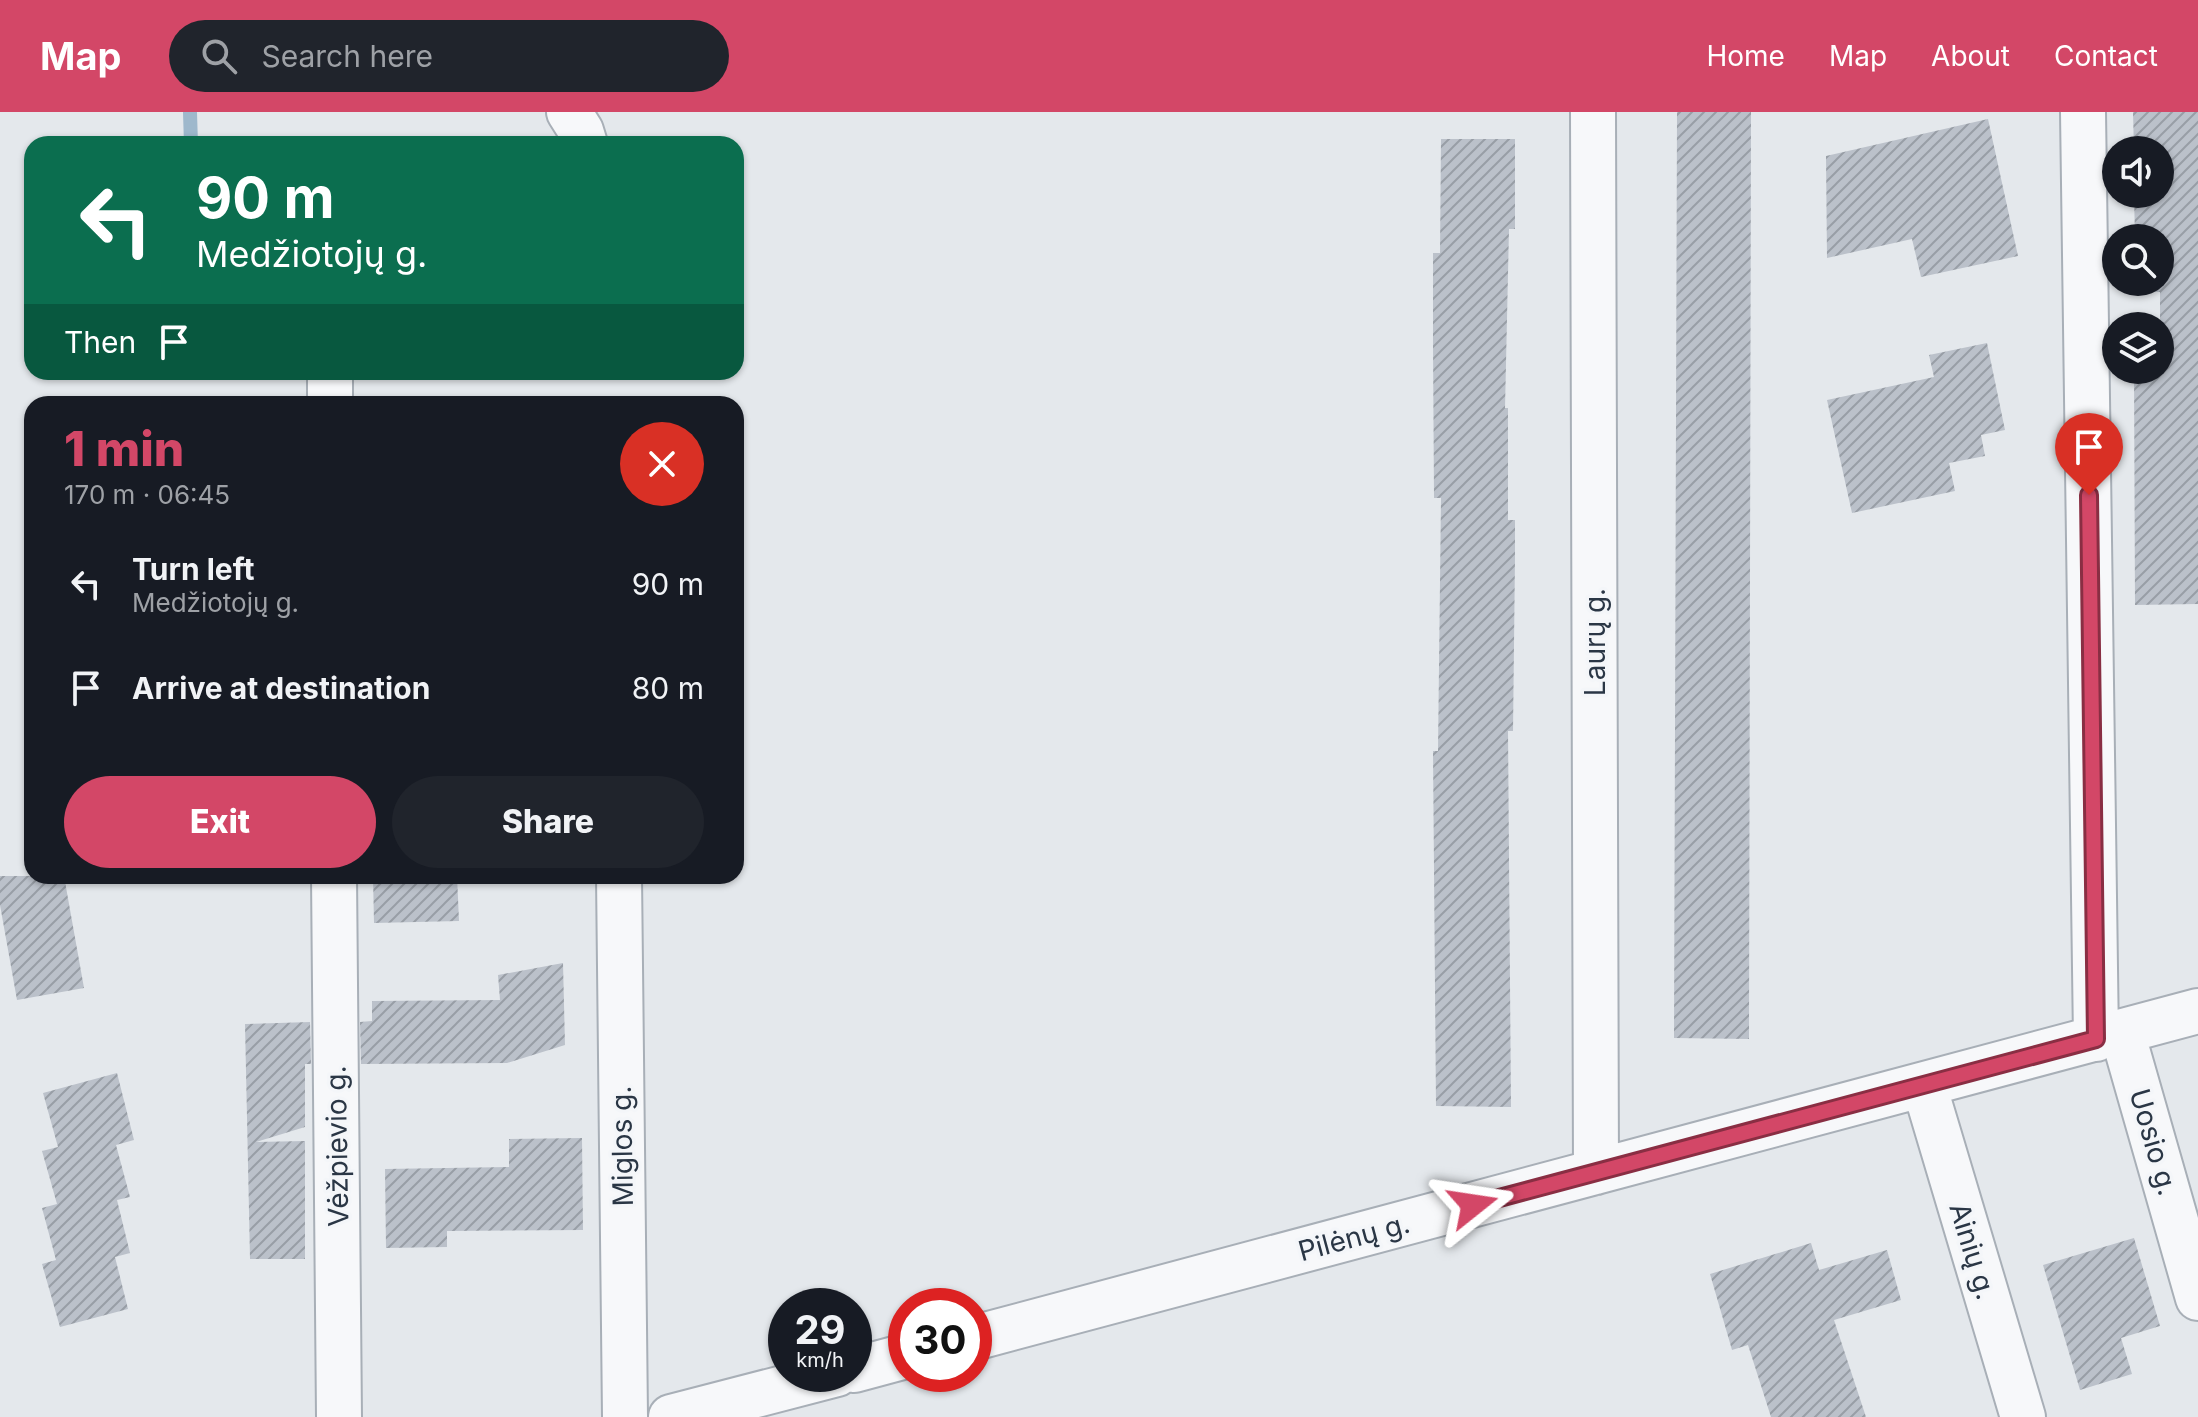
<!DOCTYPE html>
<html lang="en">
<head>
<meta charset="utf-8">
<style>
  body { margin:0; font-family:Inter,sans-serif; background:#20242c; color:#f1f3f6; height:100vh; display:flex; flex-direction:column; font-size:30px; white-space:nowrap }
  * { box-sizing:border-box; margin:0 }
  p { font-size:26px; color:#9ea1a6 }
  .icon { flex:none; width:44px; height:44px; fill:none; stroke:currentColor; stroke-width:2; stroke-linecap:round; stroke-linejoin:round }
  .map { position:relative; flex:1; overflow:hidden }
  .side { position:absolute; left:24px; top:284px; width:720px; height:488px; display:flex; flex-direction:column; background:#171b24; border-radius:24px; box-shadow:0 2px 6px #0004 }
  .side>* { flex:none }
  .banner { position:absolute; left:24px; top:24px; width:720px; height:244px; border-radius:24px; box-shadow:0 2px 6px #0004; background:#0b6e4f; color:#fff; overflow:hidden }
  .buttons { position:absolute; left:2102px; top:24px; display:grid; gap:16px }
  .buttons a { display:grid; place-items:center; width:72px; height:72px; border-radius:50%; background:#171b24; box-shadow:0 2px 6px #0004; font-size:40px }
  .speed { position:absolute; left:768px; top:1176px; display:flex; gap:16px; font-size:40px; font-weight:700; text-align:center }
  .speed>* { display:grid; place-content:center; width:104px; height:104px; border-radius:50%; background:#171b24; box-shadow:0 2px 6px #0004; line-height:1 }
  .speed small { font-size:20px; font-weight:400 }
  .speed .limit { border:12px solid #d22; background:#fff; color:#111 }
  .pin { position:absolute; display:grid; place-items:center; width:68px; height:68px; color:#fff; margin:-82px -34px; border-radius:50% 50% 50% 0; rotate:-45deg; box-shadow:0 0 8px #0007 }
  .pin .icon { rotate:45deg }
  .me { position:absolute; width:88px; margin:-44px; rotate:75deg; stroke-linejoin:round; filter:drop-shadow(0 0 6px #0008) }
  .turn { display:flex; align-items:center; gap:28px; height:168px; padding:0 40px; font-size:36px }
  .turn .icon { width:104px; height:104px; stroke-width:2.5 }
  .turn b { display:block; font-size:56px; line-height:68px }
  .then { display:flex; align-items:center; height:76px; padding:0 40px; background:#0003; gap:16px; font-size:30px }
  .round { display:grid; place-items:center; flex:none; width:84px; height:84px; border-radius:42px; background:#20242c }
  .summary { display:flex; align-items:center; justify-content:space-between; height:136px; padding:0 40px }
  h1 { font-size:48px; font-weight:800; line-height:60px; color:#d34767 }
  .button { display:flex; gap:16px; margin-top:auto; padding:16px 40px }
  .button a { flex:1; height:92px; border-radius:48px; background:#d34767; color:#fff; font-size:32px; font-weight:800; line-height:92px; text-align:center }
  .button a+a { background:#20242c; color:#f1f3f6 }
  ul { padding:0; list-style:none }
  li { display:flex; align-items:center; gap:24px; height:104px; padding:0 40px }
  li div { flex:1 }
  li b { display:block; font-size:30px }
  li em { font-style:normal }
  header { display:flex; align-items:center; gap:48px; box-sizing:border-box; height:112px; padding:0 40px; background:#d34767; color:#fff }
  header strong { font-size:38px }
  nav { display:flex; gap:44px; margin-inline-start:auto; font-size:28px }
  .search { width:560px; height:72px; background:#20242c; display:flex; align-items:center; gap:20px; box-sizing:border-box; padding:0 28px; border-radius:44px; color:#9ea1a6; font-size:30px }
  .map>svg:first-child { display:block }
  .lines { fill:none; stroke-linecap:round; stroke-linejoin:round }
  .stream { stroke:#9eb8cc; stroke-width:14 }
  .building { fill:url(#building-hatch) }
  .minor-casing { stroke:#a8afb7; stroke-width:48 }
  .minor { stroke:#f7f8fa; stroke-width:44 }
  .route-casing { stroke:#892e43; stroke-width:20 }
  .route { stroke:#d34767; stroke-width:14 }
  .labels { text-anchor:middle; stroke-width:7; stroke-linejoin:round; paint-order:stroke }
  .street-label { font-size:28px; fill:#2a3645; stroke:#f4f6f9 }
</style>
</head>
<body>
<header>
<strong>Map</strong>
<div class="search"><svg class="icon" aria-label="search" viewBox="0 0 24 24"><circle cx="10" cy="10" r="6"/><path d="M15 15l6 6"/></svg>Search here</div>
<nav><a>Home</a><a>Map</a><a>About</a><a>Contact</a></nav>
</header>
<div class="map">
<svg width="2198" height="1305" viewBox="0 0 2198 1305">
  <defs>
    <pattern id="building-hatch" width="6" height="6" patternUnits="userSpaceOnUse" patternTransform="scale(2)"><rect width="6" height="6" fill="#bbc1ca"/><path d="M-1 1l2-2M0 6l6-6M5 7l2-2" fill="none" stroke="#989ea6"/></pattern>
  </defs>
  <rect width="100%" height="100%" fill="#e4e8ec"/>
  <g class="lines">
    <path class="stream" d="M 190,0 L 191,32"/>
  </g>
  <path class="building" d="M 1677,0 L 1751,0 L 1749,927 L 1674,926 Z
    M 2133,0 L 2198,0 L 2198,492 L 2135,493 L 2134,258 L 2160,258 L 2160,180 L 2136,180 L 2135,170 L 2160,170 L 2160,126 L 2135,126 L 2134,82 L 2160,82 L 2160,38 L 2134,38 Z
    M 1988,7 L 2018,144 L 1921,165 L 1912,127 L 1827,146 L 1826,44 Z
    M 1441,27 L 1515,27 L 1515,117 L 1509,117 L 1505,296 L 1508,296 L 1508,408 L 1515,408 L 1515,446 L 1513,619 L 1508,619 L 1511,995 L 1436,994 L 1433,639 L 1438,639 L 1441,386 L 1434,386 L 1433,231 L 1433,141 L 1440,141 Z
    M 1987,231 L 2005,318 L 1981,323 L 1985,344 L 1949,351 L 1955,379 L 1852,401 L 1827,288 L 1934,265 L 1929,243 Z
    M 0,764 L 64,764 L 84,876 L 17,888 L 0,793 Z
    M 373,764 L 457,764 L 459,809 L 374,811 Z
    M 563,851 L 565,933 L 507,951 L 361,952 L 360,910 L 372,909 L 372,889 L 500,888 L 498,863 Z
    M 310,910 L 311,952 L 305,952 L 305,1015 L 256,1030 L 305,1029 L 305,1147 L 250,1147 L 245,912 Z
    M 117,961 L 134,1028 L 116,1033 L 130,1085 L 117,1088 L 130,1141 L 115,1145 L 128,1197 L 60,1215 L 42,1152 L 56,1148 L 42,1096 L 57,1092 L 42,1039 L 58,1035 L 43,981 Z
    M 582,1026 L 583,1118 L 447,1119 L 447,1135 L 386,1136 L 385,1057 L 509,1055 L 509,1027 Z
    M 2134,1126 L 2160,1214 L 2121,1226 L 2132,1262 L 2080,1278 L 2043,1153 Z
    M 1811,1131 L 1819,1158 L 1887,1138 L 1901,1188 L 1834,1208 L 1866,1305 L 1771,1305 L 1748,1233 L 1732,1238 L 1710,1162 Z"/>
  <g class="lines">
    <defs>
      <path id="minor" d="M 569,0 L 581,19 L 585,32
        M 1593,0 L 1596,1060
        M 2083,0 L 2096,927
        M 330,292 L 330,260
        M 334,764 L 339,1305
        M 619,764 L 625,1305
        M 2122,920 L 2198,1186
        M 1924,973 L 2023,1305
        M 974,1226 L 2198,899
        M 854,1258 L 906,1244
        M 671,1305 L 837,1262"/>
    </defs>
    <use href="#minor" class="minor-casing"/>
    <use href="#minor" class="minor"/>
  </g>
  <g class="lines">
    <defs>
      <path id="route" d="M 1473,1093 L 2096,927 L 2089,383"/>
    </defs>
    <use href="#route" class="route-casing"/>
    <use href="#route" class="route"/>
  </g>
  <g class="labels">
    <g class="street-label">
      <text transform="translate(1595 530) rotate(-90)" y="10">Laurų g.</text>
      <text transform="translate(2154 1030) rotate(74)" y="10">Uosio g.</text>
      <text transform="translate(337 1034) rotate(-91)" y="10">Vėžpievio g.</text>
      <text transform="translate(622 1034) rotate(-91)" y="10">Miglos g.</text>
      <text transform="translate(1354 1125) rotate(-15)" y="10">Pilėnų g.</text>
      <text transform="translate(1973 1139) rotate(73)" y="10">Ainių g.</text>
    </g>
  </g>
</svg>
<div class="buttons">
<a><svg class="icon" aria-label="sound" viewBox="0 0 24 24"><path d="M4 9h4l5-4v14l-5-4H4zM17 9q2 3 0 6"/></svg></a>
<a><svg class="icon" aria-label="search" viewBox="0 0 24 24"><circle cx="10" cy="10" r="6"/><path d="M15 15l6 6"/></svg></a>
<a><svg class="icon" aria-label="layers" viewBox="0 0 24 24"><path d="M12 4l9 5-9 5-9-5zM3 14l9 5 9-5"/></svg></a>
</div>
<div class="speed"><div>29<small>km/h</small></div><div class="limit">30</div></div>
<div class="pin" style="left:2089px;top:383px;background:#d93025"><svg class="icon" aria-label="arrive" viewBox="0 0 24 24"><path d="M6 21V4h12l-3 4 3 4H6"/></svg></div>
<svg class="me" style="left:1473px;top:1093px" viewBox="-20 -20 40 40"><path d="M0-17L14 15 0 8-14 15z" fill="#d34767" stroke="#fff" stroke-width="4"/></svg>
<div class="banner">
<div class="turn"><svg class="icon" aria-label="left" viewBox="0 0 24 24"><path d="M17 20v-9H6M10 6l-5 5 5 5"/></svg><div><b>90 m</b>Medžiotojų g.</div></div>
<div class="then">Then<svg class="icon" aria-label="arrive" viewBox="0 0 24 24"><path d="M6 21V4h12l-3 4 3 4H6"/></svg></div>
</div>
<section class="side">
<div class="summary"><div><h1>1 min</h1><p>170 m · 06:45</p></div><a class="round" style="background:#d93025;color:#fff"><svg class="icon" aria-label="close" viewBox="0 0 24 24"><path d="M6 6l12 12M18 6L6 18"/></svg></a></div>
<ul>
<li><svg class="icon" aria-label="left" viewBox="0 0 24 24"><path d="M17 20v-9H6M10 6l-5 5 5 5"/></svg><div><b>Turn left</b><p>Medžiotojų g.</p></div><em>90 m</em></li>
<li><svg class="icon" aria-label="arrive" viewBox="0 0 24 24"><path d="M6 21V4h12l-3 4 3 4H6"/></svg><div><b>Arrive at destination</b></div><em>80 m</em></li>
</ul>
<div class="button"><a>Exit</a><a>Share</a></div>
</section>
</div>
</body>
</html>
